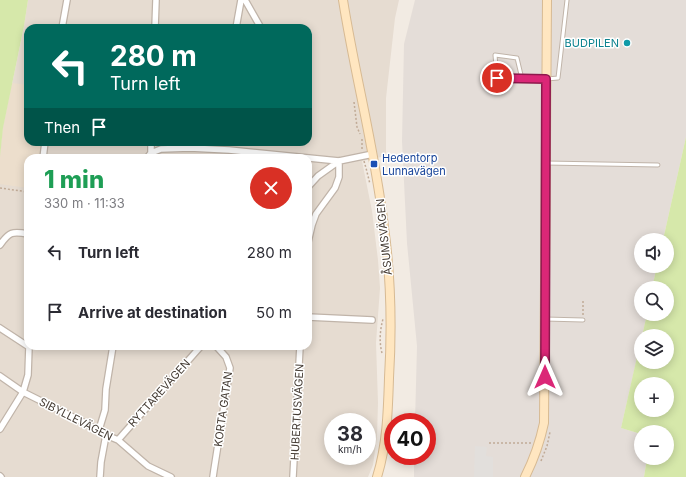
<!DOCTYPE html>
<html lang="en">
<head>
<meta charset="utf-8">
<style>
  body { margin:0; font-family:Inter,sans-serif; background:#f2f2f3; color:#2b2b33; height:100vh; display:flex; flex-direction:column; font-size:15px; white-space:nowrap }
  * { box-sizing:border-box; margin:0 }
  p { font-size:13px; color:#7c7c81 }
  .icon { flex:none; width:22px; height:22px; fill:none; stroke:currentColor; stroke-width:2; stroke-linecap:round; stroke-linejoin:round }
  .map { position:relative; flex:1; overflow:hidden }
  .panel { position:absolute; left:24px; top:154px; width:288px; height:196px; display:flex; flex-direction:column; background:#fff; border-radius:12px; box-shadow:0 2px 10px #0003 }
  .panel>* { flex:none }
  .top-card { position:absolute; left:24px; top:24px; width:288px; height:122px; border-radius:12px; box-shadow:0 2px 10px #0003; background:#00695c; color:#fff; overflow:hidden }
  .tools { position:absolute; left:634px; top:233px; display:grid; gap:8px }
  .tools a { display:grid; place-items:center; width:40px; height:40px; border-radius:50%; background:#fff; box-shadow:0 2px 10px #0003; font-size:20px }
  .speed { position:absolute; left:324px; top:413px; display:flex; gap:8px; font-size:20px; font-weight:700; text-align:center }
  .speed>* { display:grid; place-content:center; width:52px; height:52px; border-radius:50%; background:#fff; box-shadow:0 2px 10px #0003; line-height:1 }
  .speed small { font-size:10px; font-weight:400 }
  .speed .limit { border:6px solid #d22; background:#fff; color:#111 }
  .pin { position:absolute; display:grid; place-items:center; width:34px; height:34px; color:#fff; margin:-17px; border:2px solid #fff; border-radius:50%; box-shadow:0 1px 4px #0007 }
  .me { position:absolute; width:44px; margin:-22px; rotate:0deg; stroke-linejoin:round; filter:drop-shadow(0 0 3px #0008) }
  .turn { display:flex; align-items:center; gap:14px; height:84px; padding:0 20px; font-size:18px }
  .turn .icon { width:52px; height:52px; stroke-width:2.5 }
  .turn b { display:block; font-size:28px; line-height:34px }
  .then { display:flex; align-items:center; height:38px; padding:0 20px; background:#0003; gap:8px; font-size:15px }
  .round { display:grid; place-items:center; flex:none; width:42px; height:42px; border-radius:21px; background:#f2f2f3 }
  .head { display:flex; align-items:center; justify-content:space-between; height:68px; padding:0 20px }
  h1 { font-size:24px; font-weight:800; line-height:30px; color:#1e9e55 }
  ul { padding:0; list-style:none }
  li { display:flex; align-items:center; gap:12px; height:60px; padding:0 20px }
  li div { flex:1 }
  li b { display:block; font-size:15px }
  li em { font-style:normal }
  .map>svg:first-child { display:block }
  .residential { fill:#e6dcd1; fill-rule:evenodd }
  .industrial { fill:#e4ddd8 }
  .education { fill:#ecdecc }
  .green { fill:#d6e8aa; fill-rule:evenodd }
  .parking { fill:#e2dfdc }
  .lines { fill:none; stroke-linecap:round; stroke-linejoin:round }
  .lane-casing { stroke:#c0b4a9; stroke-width:5 }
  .street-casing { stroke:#c0b4a9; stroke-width:8 }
  .secondary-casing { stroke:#d7ba93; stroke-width:10 }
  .path { stroke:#c0aa96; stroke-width:1.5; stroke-dasharray:2 2; stroke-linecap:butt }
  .lane { stroke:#fff; stroke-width:3 }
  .street { stroke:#fff; stroke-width:5.5 }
  .secondary { stroke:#ffe6c0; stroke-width:8 }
  .route-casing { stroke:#8e194d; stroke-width:10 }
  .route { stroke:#db2777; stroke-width:7 }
  .culture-dot { fill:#0f9aa8; stroke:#fff; stroke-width:1.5 }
  .transit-dot { fill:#1a4fb4; stroke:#fff; stroke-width:1.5 }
  .labels { text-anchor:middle; stroke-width:3; stroke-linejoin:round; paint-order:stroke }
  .culture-label { font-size:11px; fill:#0d838f; stroke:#fff; text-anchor:end }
  .transit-label { font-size:11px; fill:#164399; stroke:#fff; text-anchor:start }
  .street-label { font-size:11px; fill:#443b33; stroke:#fff }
</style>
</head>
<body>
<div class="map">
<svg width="686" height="477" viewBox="0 0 686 477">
  <rect width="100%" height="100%" fill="#f2ebe3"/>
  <path class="residential" d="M 28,0 L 399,0 L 395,18 L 386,98 L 386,156 L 362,161 L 372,211 L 378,260 L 380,288 L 376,343 L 378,403 L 377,436 L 373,465 L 368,477 L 0,477 L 0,157 L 3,128 L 24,26 ZM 28,28 L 308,28 L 308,142 L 28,142 ZM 28,158 L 308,158 L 308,346 L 28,346 ZM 333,422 L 367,422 L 367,456 L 333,456 Z"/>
  <path class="industrial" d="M 415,0 L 686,0 L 686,137 L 663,240 L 641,240 L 641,266 L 657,266 L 652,288 L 641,288 L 641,314 L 647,314 L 621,428 L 641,434 L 641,458 L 647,458 L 644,477 L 414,477 L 414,456 L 427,456 L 427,422 L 415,422 L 417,346 L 407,243 L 402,141 L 404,44 Z"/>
  <path class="education" d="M 12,83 L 28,85 L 28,142 L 42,142 L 40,158 L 28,158 L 28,188 L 0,184 L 0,157 L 3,128 Z"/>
  <path class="green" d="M 0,0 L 28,0 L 24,26 L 3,128 L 0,157 Z
    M 686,137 L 686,477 L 644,477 L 647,458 L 667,458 L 667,432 L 641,432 L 641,434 L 621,428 L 641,339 L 641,362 L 667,362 L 667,336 L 642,336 L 647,314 L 667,314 L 667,288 L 652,288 L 657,266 L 667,266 L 667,240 L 663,240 ZM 641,384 L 667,384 L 667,410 L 641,410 Z"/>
  <path class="parking" d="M 475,446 L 487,447 L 486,456 L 493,457 L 493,477 L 474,477 Z"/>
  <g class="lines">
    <defs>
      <path id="lane" d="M 522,79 L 517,58 L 495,55 L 497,78 C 517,79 538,80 558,78 L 567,0
        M 546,163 L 658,165
        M 545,319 L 583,320"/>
      <path id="street" d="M 245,0 L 261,28
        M 62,28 L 67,0
        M 155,28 L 156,0
        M 236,28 L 241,0
        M 151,153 L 151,142
        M 43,158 L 45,142
        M 147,158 L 151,153 L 161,149 L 190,148 L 229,150 L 339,161 L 373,154
        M 308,187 L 318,176 L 339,161
        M 308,242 L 312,225 L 316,214 L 335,188 L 339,177 L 339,161
        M 0,245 C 9,232 12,231 28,234
        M 308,317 L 372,320
        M 0,328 L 29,347
        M 0,376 L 23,392 L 99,430 L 106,435 L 118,440 L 148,466 L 171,477
        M 0,429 L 23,392 L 28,375 L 29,346
        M 99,430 L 105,410 L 106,389 L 113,346
        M 118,440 L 201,346
        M 0,476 L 1,477
        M 100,477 L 101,462 L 106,435
        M 213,477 L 214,470 L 230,368 L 226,357 L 216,346
        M 293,477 L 300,346"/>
      <path id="secondary" d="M 343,0 C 355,76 375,150 384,227 C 391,277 392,328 389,378 C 388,411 387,445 377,477
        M 525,477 C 534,459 540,442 544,423 L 547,0"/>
    </defs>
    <use href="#lane" class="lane-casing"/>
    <use href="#street" class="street-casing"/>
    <use href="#secondary" class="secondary-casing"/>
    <path class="path" d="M 354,102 L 357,127 L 360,134
      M 362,139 L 362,149
      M 364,161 L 366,168 L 370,184
      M 0,188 L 28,192
      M 583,301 L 583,316
      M 382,353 C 379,342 380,330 383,319
      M 489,443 L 532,443
      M 541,461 L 547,446 L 550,432"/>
    <use href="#lane" class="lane"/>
    <use href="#street" class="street"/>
    <use href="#secondary" class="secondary"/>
  </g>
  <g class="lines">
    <defs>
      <path id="route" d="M 497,78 L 546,79 L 545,377"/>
    </defs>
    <use href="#route" class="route-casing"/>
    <use href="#route" class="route"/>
  </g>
  <circle class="culture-dot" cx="627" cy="43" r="4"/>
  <rect class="transit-dot" x="370" y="160" width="8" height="8" rx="2"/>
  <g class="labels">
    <g class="culture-label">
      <text x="619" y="47">BUDPILEN</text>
    </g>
    <g class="transit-label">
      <text x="382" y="162">Hedentorp<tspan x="382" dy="13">Lunnavägen</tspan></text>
    </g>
    <g class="street-label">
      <text transform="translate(384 237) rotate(-96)" y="4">ÅSUMSVÄGEN</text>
      <text transform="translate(159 393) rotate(-48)" y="4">RYTTAREVÄGEN</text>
      <text transform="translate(223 409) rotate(-82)" y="4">KORTA GATAN</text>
      <text transform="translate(297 412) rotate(-87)" y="4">HUBERTUSVÄGEN</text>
      <text transform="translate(76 419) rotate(27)" y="4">SIBYLLEVÄGEN</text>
    </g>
  </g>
</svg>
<div class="tools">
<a><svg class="icon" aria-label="sound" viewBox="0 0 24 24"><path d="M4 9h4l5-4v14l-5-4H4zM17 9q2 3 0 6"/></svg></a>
<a><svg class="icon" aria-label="search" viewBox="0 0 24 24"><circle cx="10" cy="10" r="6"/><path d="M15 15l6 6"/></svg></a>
<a><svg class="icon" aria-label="layers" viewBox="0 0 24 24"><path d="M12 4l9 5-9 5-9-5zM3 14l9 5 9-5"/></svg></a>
<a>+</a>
<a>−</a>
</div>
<div class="speed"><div>38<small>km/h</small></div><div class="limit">40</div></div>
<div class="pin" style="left:497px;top:78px;background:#d93025"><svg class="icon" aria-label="arrive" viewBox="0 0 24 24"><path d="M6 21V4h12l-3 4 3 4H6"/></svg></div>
<svg class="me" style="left:545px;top:377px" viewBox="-20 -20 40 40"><path d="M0-17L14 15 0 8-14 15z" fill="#db2777" stroke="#fff" stroke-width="4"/></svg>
<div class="top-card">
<div class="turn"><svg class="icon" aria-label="left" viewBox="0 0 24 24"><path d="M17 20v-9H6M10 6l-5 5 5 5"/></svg><div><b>280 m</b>Turn left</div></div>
<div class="then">Then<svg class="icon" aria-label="arrive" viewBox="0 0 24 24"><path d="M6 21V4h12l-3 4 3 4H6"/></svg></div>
</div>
<section class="panel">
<div class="head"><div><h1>1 min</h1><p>330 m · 11:33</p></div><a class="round" style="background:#d93025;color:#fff"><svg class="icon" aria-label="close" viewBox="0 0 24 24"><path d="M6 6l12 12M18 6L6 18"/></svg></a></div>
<ul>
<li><svg class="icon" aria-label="left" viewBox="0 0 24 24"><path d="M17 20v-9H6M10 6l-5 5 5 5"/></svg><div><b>Turn left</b></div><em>280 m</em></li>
<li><svg class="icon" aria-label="arrive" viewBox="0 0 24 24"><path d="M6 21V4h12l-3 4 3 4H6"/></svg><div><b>Arrive at destination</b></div><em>50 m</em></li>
</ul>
</section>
</div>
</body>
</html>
